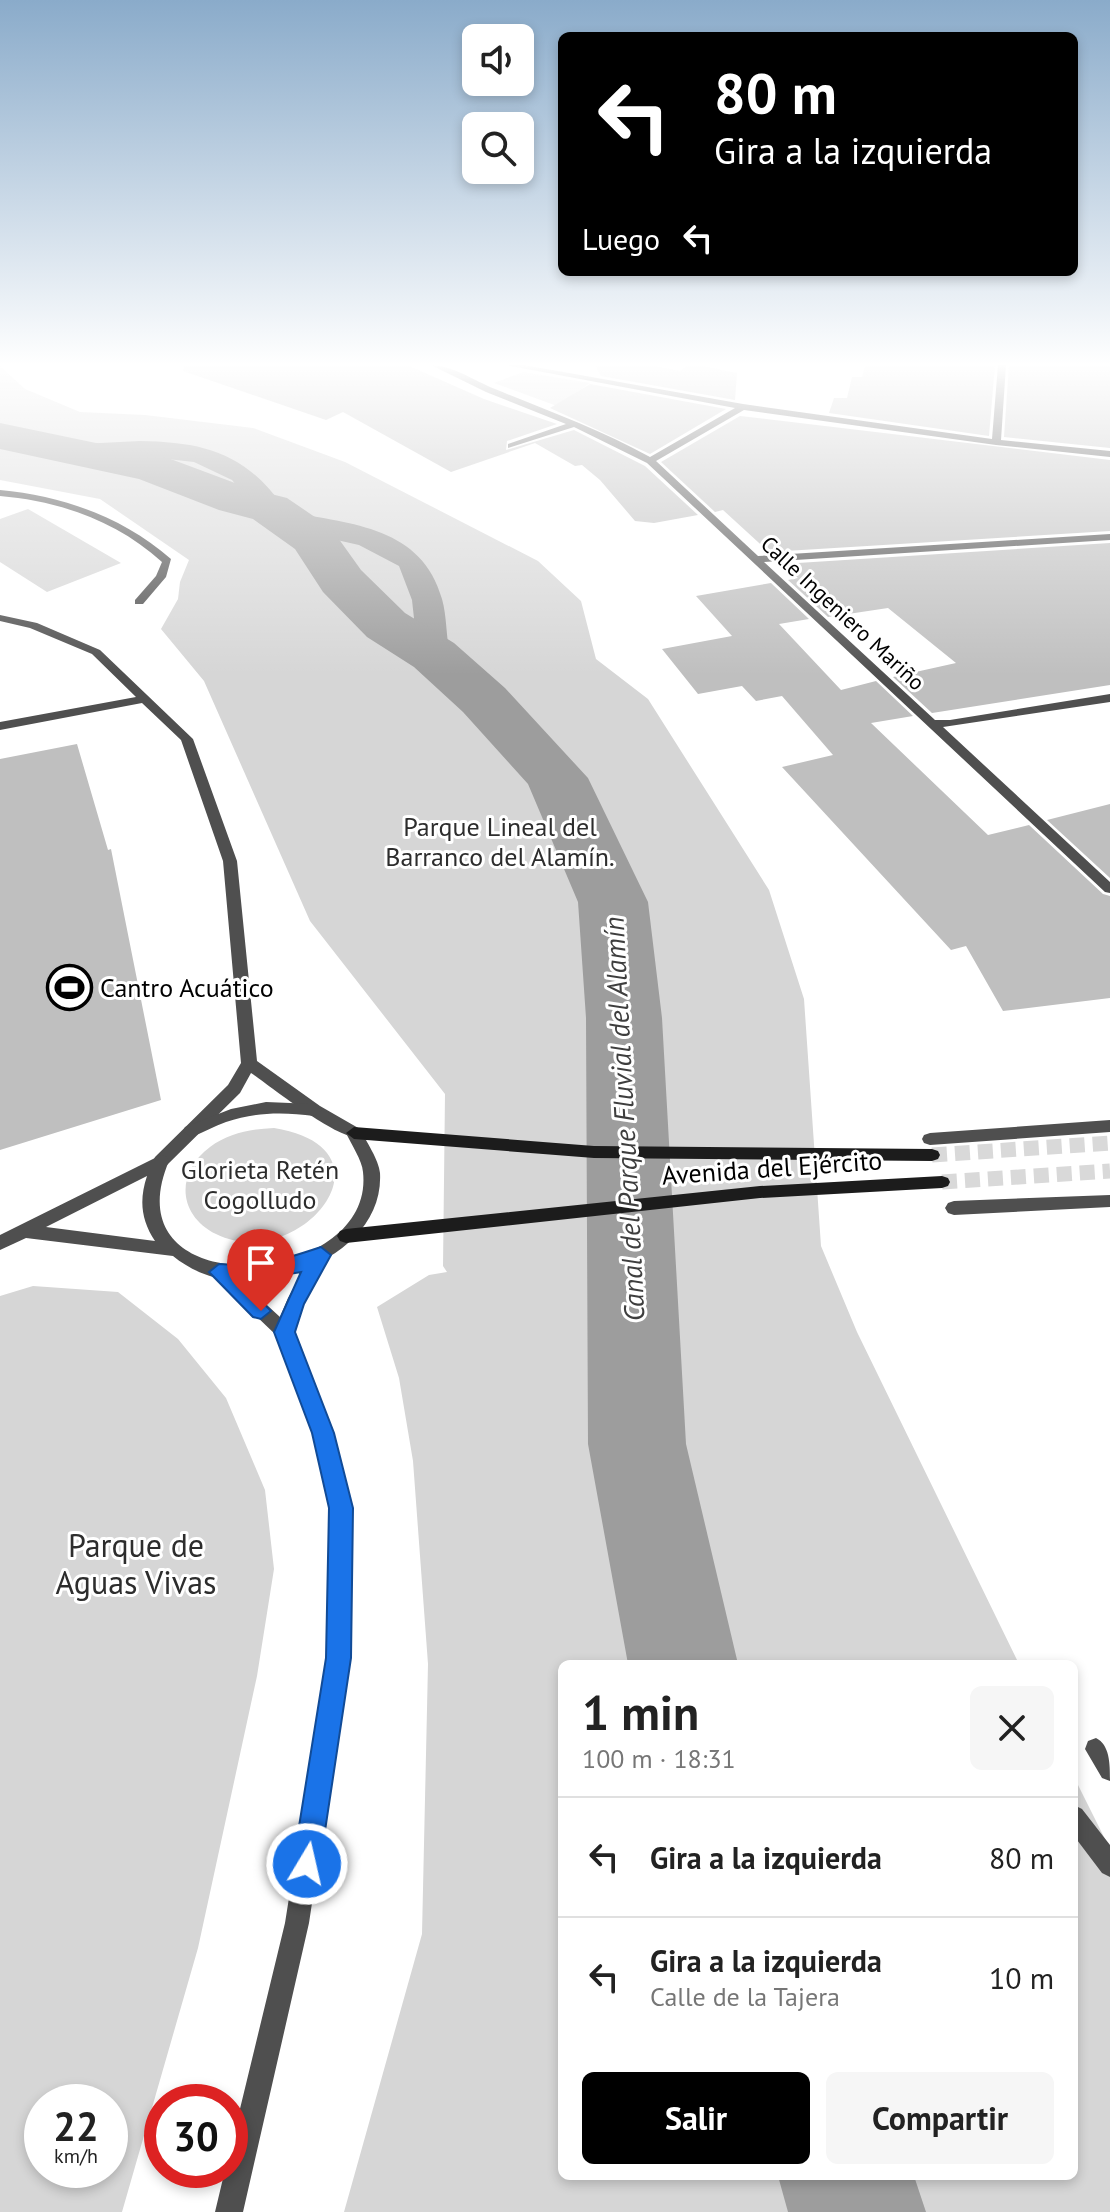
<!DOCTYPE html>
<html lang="es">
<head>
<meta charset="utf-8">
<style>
  body { margin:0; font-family:"PT Sans",sans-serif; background:#f6f6f6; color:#222; height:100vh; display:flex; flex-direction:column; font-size:30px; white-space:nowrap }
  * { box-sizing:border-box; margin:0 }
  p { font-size:26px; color:#767676 }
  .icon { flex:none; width:44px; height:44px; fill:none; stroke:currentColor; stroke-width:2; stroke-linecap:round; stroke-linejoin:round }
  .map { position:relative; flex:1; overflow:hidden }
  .side { position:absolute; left:558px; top:1660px; width:520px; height:520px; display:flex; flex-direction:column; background:#fff; border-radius:12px; box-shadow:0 4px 12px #0003 }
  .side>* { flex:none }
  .hud { position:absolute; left:558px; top:32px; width:520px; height:244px; border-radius:12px; box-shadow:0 4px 12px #0003; background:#000; color:#fff; overflow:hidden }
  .buttons { position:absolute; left:462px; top:24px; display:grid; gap:16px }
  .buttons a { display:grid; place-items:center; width:72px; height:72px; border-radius:12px; background:#fff; box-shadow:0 4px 12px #0003; font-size:40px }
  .speed { position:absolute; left:24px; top:2084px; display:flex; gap:16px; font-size:40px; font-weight:700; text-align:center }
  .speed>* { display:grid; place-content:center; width:104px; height:104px; border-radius:50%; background:#fff; box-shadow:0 4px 12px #0003; line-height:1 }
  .speed small { font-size:20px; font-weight:400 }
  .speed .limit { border:12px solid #d22; background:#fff; color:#111 }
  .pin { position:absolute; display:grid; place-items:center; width:68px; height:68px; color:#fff; margin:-82px -34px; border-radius:50% 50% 50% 0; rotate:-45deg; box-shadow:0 0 8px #0007 }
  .pin .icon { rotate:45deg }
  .me { position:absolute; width:88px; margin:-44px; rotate:9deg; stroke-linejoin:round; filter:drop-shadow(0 0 6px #0008) }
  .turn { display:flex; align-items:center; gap:28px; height:168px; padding:0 24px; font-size:36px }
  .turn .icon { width:104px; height:104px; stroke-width:2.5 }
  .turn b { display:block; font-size:56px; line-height:68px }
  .then { display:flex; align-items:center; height:76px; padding:0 24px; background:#0003; gap:16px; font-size:30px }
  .round { display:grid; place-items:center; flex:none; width:84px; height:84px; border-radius:12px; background:#f6f6f6 }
  .summary { display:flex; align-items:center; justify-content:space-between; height:136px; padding:0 24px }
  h1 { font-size:48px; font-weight:600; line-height:60px }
  .primary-button { display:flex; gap:16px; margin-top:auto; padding:16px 24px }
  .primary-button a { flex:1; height:92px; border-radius:12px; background:#000; color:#fff; font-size:32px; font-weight:600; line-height:92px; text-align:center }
  .primary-button a+a { background:#f6f6f6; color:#222 }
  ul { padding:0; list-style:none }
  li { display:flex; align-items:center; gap:24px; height:120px; padding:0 24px; border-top:2px solid #e0e0e0 }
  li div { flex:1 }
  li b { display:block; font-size:30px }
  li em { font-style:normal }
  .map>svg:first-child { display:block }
  .green { fill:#d6d6d6; fill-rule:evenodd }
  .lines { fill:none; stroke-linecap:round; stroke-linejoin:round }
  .canal { fill:#9d9d9d; fill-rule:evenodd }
  .river { fill:#9d9d9d; fill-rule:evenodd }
  .building { fill:#bfbfbf }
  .secondary-tunnel { stroke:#d9d9d9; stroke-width:15; stroke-dasharray:15 8; stroke-linecap:butt }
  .pedestrian { fill:#4f4f4f; fill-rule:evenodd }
  .minor { fill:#4f4f4f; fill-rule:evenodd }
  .tertiary { fill:#4f4f4f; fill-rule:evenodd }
  .secondary { fill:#1c1c1c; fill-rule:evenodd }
  .route { fill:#1a73e8; stroke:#114b97; stroke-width:2 }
  .labels { text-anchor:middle; stroke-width:6; stroke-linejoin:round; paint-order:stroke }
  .far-street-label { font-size:22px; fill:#000; stroke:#fff }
  .park-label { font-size:26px; fill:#2d2d2d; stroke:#fff }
  .poi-label { font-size:26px; fill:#000; stroke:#fff; text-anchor:start }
  .street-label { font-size:26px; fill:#000; stroke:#fff }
  .water-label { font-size:28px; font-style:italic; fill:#3e3e3e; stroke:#fff }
  .near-park-label { font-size:32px; fill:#2d2d2d; stroke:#fff }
</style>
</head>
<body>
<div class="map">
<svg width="1110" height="2212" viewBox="0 0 1110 2212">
  <rect width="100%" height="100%" fill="#fff"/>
  <path class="green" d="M 0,366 L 25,389 L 80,412 L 145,415 L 253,428 L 345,462 L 538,561 L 581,601 L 596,659 L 648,699 L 769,890 L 804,999 L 821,1246 L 857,1332 L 1019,1664 L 562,1664 L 562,2176 L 1074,2176 L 1074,1777 L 1110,1849 L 1110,2212 L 344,2212 L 422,1934 L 428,1664 L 413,1461 L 399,1378 L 377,1307 L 429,1275 L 447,1272 L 443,1266 L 445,1094 L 310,921 L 204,681 L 161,629 L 178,599 L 180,582 L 189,560 L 100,499 L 0,480 Z
    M 523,372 L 590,383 L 557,406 L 494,383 Z
    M 28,509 L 121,563 L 47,592 L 0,562 L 0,519 Z
    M 274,1128 C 403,1149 299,1275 216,1234 C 178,1215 175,1173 210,1147 C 229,1133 251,1129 274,1128 Z
    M 33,1286 L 118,1292 L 178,1339 L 226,1398 L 265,1490 L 274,1569 L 257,1676 L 198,1948 L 122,2212 L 0,2212 L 0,1296 ZM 110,2102 L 110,2170 L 42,2170 L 42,2102 Z"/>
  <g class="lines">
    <path class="canal" d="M 140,441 C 204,442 246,453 284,508 L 280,514 L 260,514 L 232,480 L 194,462 L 140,456 L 81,460 L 68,452 L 81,444 Z
      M 289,512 C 352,524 422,527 442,599 C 447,617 446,637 450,655 L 445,662 L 434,665 L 423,662 L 418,655 L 412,600 L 399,566 L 359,545 L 279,527 L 275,521 L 279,515 Z"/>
    <path class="river" d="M 0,423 L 168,458 L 251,489 L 287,498 L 331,528 L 361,570 L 405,613 L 454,643 L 505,688 L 588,778 L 648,902 L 662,1018 L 686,1444 L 738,1664 L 628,1664 L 588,1444 L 586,1018 L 578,902 L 528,784 L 463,712 L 414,667 L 367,637 L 323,592 L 295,549 L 253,519 L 219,510 L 139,479 L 0,449 Z
      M 778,2176 L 914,2176 L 926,2212 L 788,2212 Z"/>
  </g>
  <path class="building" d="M 184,365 L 407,365 L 484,399 L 557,424 L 507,441 L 506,450 L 574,430 L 645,466 L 698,515 L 654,523 L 635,521 L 600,480 L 582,465 L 575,466 L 535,443 L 451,472 L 343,412 L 326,420 L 183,371 Z
    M 595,365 L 650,365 L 680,371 L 688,365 L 698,365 L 737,373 L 735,400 L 601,376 Z
    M 865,365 L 995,365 L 989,436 L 829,413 L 834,398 L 847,398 L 852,377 L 862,377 Z
    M 1009,365 L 1110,365 L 1110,448 L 1004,437 Z
    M 590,384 L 726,409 L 650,454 L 550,408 Z
    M 740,416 L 1110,460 L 1110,531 L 769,552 L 723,510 L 715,512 L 661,462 Z
    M 1110,543 L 1110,685 L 932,713 L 893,677 L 956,663 L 888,608 L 828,617 L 788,580 L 798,578 L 782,564 Z
    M 771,583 L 809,619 L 779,624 L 841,690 L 876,681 L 913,716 L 871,723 L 988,835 L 1029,825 L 1103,894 L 1110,896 L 1110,998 L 1003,1011 L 966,946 L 951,950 L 782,767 L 833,755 L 782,696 L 756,701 L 742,686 L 698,694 L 662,649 L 732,636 L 696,596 Z
    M 77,744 L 108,850 L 111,849 L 161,1100 L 0,1150 L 0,759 Z
    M 1110,804 L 1110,878 L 1047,820 Z"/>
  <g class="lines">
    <path class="secondary-tunnel" d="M 932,1155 L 1110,1143
      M 942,1182 L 1110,1171"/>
    <path class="pedestrian" d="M 0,490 C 63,496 123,517 171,559 L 166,577 L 143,604 L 135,604 L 135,600 L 156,576 L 162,562 C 117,521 59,501 0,496 Z
      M 1110,1120 L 1110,1132 L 930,1145 L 924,1143 L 922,1139 L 924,1135 L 930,1133 Z
      M 1110,1195 L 1110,1207 L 954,1215 L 948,1213 L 945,1208 L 948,1203 L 954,1201 Z
      M 1096,1738 C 1110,1745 1110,1764 1110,1781 L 1102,1778 L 1085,1749 L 1088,1741 Z
      M 1074,1805 L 1082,1809 L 1110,1845 L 1110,1877 L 1102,1873 L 1074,1836 Z"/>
    <path class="minor" d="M 431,365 C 452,365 475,381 495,389 C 548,411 599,429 650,457 L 735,408 L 506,365 L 524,365 L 743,404 L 992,439 L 998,365 L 1006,365 L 1001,440 L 1110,451 L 1110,457 L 996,445 L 744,410 L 656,461 L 758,556 L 1110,534 L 1110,540 L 764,562 L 935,720 L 950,720 L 1110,694 L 1110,702 L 943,727 L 1110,882 L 1110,893 L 1105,892 L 647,463 L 574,427 L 508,448 L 508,444 L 566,424 L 486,392 Z
      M 0,615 L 37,623 L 100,650 L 193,739 L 237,861 L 257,1061 L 320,1106 L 360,1129 L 362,1133 L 360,1137 C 340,1142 270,1086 251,1073 L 240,1093 L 167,1165 L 155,1165 L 153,1161 L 155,1157 L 228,1085 L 241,1063 L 223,861 L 181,740 L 142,703 L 0,730 L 0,722 L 136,697 L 92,654 L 30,628 L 0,621 Z
      M 321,1248 L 327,1250 L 330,1255 L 303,1304 L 293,1332 L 333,1433 L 351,1508 L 349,1658 L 309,1923 L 243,2212 L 215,2212 L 225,2170 L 230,2170 L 230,2150 L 285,1923 L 327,1658 L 331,1508 L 313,1433 L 277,1336 L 210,1272 L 213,1267 L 219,1265 L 225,1267 L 280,1317 L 288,1298 L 315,1250 Z"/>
    <path class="tertiary" d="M 266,1102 L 314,1104 L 322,1110 L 314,1116 C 284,1112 255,1112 226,1122 C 214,1126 203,1133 191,1137 L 183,1131 L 185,1127 L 231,1109 Z
      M 354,1127 L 360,1129 C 366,1141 379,1160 380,1173 C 384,1245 295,1285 234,1281 C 212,1279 190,1270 173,1256 L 26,1238 L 0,1250 L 0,1235 L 161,1155 L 167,1157 L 169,1161 C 107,1307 376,1289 363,1172 C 362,1160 351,1144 346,1133 ZM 147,1176 C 139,1200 141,1220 155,1241 L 46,1227 Z"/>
    <path class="secondary" d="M 354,1127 L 594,1146 L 932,1149 L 938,1151 L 940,1155 L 938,1159 L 932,1161 L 594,1158 L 354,1139 L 346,1133 Z
      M 942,1176 L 948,1178 L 950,1182 L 948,1186 L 942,1188 L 760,1198 L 346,1243 L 340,1241 L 337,1236 L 340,1231 L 346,1229 L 760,1186 Z"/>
  </g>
  <linearGradient id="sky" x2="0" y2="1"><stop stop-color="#8aabca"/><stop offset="0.54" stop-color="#fff"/><stop offset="1" stop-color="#fff" stop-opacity="0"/></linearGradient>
  <rect width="1110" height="675" fill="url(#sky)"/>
  <path class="route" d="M 321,1247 L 331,1255 L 304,1304 L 295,1332 L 334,1433 L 353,1508 L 351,1658 L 320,1864 L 316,1874 L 307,1878 L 297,1874 L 293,1864 L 326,1658 L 329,1508 L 312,1433 L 274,1332 L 301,1272 L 243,1282 L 271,1311 L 261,1319 L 253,1317 L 209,1272 L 219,1264 C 262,1267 282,1260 321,1247 Z"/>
  <defs>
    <symbol id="stadium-ring" viewBox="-11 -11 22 22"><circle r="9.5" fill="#fff" stroke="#000" stroke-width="1.5"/><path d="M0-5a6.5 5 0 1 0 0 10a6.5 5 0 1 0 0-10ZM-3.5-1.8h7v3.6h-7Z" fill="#000"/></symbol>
  </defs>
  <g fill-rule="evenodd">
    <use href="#stadium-ring" x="44" y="962" width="51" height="51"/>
  </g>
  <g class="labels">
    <g class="far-street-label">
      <text transform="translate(843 613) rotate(43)" y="8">Calle Ingeniero Mariño</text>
    </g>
    <g class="park-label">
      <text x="500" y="836">Parque Lineal del<tspan x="500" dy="30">Barranco del Alamín.</tspan></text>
      <text x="260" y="1179">Glorieta Retén<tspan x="260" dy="30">Cogolludo</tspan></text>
    </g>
    <g class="poi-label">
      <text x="100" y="997">Cantro Acuático</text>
    </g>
    <g class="street-label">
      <text transform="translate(772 1168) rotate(-4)" y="9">Avenida del Ejército</text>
    </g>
    <g class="water-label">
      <text transform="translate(624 1119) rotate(-93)" y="10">Canal del Parque Fluvial del Alamín</text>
    </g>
    <g class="near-park-label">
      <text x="136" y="1557">Parque de<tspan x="136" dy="37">Aguas Vivas</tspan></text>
    </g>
  </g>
</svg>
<div class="buttons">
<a><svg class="icon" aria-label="sound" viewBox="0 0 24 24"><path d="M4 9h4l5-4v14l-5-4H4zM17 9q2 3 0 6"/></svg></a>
<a><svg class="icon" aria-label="search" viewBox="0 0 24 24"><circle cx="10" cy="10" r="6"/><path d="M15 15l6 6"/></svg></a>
</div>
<div class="speed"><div>22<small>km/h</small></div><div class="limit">30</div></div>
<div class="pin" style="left:261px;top:1311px;background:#d93025"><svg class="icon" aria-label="arrive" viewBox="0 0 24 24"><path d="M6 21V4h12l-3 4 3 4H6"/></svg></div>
<svg class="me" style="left:307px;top:1864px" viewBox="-20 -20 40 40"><circle r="17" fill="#1a73e8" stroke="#fff" stroke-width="3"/><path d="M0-11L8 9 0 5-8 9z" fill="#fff"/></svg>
<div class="hud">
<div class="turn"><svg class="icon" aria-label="left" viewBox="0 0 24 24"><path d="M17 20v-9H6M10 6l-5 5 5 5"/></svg><div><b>80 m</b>Gira a la izquierda</div></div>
<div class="then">Luego<svg class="icon" aria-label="left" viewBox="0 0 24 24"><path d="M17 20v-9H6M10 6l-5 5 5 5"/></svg></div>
</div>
<section class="side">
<div class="summary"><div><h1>1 min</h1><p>100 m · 18:31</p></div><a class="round"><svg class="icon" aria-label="close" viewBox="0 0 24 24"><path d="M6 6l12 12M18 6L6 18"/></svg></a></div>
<ul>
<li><svg class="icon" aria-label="left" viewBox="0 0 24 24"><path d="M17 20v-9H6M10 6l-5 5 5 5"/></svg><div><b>Gira a la izquierda</b></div><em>80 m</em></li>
<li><svg class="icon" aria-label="left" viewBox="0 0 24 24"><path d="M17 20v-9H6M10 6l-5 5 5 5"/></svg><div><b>Gira a la izquierda</b><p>Calle de la Tajera</p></div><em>10 m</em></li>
</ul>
<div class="primary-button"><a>Salir</a><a>Compartir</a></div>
</section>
</div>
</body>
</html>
